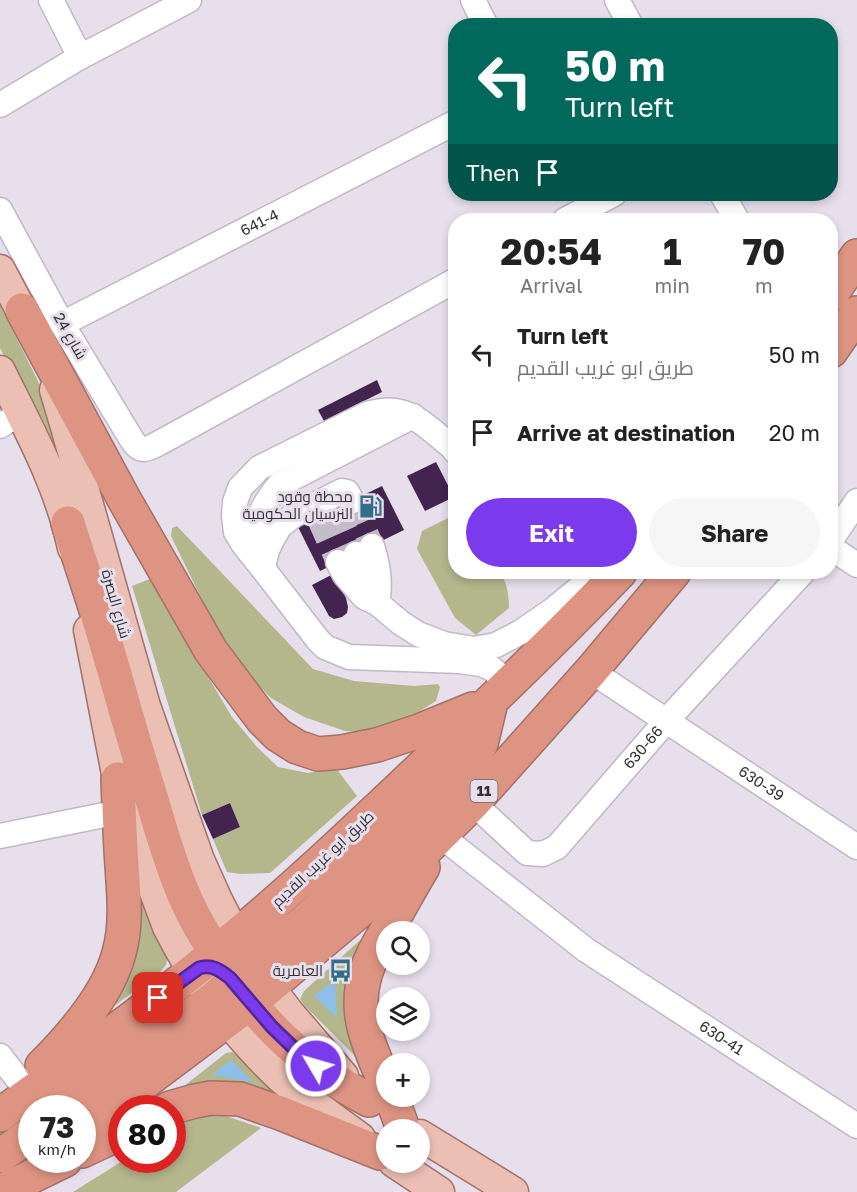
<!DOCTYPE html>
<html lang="en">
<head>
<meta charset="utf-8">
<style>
  body { margin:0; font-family:"Golos Text",Cairo,sans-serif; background:#f6f6f6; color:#222; height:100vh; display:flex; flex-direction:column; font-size:22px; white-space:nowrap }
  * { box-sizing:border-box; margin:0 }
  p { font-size:20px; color:#767676 }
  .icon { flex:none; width:33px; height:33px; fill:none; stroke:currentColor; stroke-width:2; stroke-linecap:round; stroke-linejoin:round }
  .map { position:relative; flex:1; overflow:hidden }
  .side { position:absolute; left:448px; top:213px; width:390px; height:366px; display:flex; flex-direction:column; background:#fff; border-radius:24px; box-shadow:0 3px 9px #0003 }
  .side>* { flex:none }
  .banner { position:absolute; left:448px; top:18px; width:390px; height:183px; border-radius:24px; box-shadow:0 3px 9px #0003; background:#00695c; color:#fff; overflow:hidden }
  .buttons { position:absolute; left:376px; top:921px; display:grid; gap:12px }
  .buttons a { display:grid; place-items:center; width:54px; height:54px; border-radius:50%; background:#fff; box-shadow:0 3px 9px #0003; font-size:30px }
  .speed { position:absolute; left:18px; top:1095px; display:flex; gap:12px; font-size:30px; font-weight:700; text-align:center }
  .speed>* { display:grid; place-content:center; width:78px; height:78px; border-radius:50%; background:#fff; box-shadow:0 3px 9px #0003; line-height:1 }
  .speed small { font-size:15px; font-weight:400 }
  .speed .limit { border:9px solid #d22; background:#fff; color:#111 }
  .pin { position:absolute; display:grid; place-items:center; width:51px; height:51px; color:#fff; margin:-26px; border-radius:12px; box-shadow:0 3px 9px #0006 }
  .me { position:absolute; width:66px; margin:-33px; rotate:308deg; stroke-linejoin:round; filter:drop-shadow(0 0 4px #0008) }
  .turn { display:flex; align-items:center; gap:21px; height:126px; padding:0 18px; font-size:27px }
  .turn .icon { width:78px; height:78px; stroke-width:2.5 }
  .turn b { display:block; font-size:42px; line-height:51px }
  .then { display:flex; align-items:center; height:57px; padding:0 18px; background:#0003; gap:12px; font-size:22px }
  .eta { display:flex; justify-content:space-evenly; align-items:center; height:102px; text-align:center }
  .eta b { font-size:36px; font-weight:700; line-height:42px }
  .action { display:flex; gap:12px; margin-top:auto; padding:12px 18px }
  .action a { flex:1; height:69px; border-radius:36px; background:#7c3aed; color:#fff; font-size:24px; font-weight:700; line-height:69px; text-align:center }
  .action a+a { background:#f6f6f6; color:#222 }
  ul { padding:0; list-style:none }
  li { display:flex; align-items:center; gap:18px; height:78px; padding:0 18px }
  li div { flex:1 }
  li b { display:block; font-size:22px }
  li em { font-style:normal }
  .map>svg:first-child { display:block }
  .green { fill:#b4b78c }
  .water { fill:#8fbeeb }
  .building { fill:#42244f }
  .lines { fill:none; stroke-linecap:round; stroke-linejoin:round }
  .minor-tunnel { stroke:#c4bcc8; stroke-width:24; stroke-dasharray:24 12; stroke-linecap:butt }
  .minor-casing { stroke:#c1b8c5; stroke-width:27 }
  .major-casing { stroke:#a27167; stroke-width:33 }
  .highway-casing { stroke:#a27167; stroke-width:36 }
  .minor { stroke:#fff; stroke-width:24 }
  .major { stroke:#ebbfb4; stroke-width:30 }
  .highway { stroke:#de9482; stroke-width:33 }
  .route-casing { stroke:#51269a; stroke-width:15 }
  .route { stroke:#7c3aed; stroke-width:10 }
  .labels { text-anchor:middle; stroke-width:6; stroke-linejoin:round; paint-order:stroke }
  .shield { fill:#e8dfec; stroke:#6a656d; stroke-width:1.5 }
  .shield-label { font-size:14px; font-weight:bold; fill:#343136 }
  .street-label { font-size:15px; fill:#343136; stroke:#e8dfec }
  .poi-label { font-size:15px; fill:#343136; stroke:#e8dfec; text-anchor:end }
</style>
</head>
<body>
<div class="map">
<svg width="857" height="1192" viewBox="0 0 857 1192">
  <rect width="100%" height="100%" fill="#e8dfec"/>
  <path class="green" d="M 0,305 L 47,399 L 65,486 L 44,435 L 0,348 Z
    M 456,514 L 456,572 L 500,572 C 507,583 509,595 509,608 L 476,635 L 455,618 L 417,549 L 422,531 Z
    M 177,526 L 313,669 L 354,681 L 414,686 L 438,684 L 440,687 L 436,701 L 420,711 L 396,722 L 359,732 L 345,731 L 304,717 L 271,698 L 247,674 L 232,655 L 205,606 L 171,536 L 172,528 Z
    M 150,579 L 232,717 L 257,747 L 278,767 L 308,773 L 336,768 L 357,796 L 270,873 L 241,874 L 227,872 L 213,839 L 240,827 L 230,803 L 202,815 L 132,586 Z
    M 136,889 L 168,957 L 166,965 L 160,972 L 110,1009 Z
    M 380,922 L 368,1069 L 305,1006 L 300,999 L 304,991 Z
    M 232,1052 L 237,1054 L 308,1114 L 170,1097 L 226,1053 Z
    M 208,1115 L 226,1116 L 261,1128 L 176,1192 L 73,1192 L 124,1160 L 172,1160 L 173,1128 L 177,1125 Z"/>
  <path class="water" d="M 335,980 L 337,1018 L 314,996 Z
    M 231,1060 L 253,1082 L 212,1075 Z"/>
  <path class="building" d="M 377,380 L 382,392 L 324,421 L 318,410 Z
    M 436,462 L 454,497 L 425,511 L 407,476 Z
    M 382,486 L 404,530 L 320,571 L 298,527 Z
    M 333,574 L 346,598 L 348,607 L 347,613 L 342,617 L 334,619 L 329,616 L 312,585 Z
    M 230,803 L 240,827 L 213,839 L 202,815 Z"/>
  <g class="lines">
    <path class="minor-tunnel" d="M 352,501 L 372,546
      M 336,509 L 356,554
      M 318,517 L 338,562"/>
    <defs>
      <g id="minor">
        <path d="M 51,0 L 80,57"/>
        <path d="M 473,0 L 486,26"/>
        <path d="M 617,0 L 631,26"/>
        <path d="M 0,105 L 80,57 L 189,0"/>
        <path d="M 722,194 L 737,220"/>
        <path d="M 0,210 L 62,324 L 132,440 C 141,454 148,449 161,442 L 456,280"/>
        <path d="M 565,220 L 614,194"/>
        <path id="s1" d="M 62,324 L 456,122"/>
        <path d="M 0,426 L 20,413"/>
        <path d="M 352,501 L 347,492 L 342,491 L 294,515 L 280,526 L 273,538 L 267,550 L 264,562 L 264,570 L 318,640 L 325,647 L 349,657 L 460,661 L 481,664 L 491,668 L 496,672 L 502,681 L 500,692"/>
        <path d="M 831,540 L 857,501"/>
        <path d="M 372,546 C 378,566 381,583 377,603"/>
        <path d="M 831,548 L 857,565"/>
        <path d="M 356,554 L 372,590"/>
        <path d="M 338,562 L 345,575 L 364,597 L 377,603 L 401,623 L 418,634 L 444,644 L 474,649 L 496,645 L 521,632 L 553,610 L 599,572"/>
        <path d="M 262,565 C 251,530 256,513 279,485 L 413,416"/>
        <path d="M 264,570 L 244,545 L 236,532 L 234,516 L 235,502 L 240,488 L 259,468 L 367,414 C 376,412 385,409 395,411 C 417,414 434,433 451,446 L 456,452"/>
        <path id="s2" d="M 591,671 L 857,847"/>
        <path id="s3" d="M 473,803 L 527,853 L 543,854 L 557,847 L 667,720 L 803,572"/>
        <path d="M 0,836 L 119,812"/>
        <path id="s4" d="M 441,836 L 586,950 L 857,1126"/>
        <path d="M 0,1056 L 23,1086"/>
      </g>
      <path id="major" d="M 0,270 L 32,331
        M 0,371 C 28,428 60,485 73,548
        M 55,390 L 66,427 L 145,706 L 199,860 L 216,898 L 236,937 L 269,987 L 289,1013 L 343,1076
        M 89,630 L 118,779 L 132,830 L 168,927 C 196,982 235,1034 280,1077 C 305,1099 333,1118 360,1138
        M 420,1135 L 513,1192
        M 394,1162 L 439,1192"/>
      <path id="highway" d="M 831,295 L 857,256
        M 22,310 L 124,499 L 211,651 L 262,719 L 278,735 L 297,747 L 318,754 L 342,752 L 377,745 L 419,731 L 473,709
        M 831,351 L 857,313
        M 68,523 C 80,562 94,601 105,640 C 120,691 134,743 150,793 C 168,854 186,922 231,970 C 241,981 253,994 269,987
        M 238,987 C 246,997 253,1007 262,1017 C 292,1051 329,1079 369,1100
        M 227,995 L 242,973 L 304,922 L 404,829 L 460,773 L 481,744 L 491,702
        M 42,1066 C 72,1036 108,995 119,953 C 127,925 124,895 122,866 C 120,837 119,808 118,779
        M 387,1088 C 379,1068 369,1048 364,1027 C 354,986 370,957 391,923 C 402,904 412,885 423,867
        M 391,1096 L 401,1123
        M 65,1108 L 213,999 L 226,988 L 238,973
        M 170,1108 L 195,1101 L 211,1098 L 240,1099 L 280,1113 L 380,1153
        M 0,1115 C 79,1057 160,1000 235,937 C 294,888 350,835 406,782 C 479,713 551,644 620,572
        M 82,1129 L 250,1003 L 357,913 L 401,874 L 473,803 L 591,671 L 674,572
        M 82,1151 L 122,1132
        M 0,1156 L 32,1133
        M 0,1192 L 65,1160"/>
    </defs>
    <use href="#minor" class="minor-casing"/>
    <use href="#major" class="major-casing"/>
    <use href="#highway" class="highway-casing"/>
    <use href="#minor" class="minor"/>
    <use href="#major" class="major"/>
    <use href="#highway" class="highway"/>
  </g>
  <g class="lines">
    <defs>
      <path id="route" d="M 158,998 L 199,968 C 211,964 220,970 230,978 L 272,1027 L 301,1055 L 316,1066"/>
    </defs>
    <use href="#route" class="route-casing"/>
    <use href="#route" class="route"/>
  </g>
  <defs>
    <symbol id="fuel-bare" viewBox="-9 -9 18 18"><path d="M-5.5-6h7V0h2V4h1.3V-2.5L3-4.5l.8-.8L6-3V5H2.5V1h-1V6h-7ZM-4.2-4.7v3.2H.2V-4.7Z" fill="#326e86" stroke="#e8dfec" stroke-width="2.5" paint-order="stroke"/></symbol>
    <symbol id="bus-bare" viewBox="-9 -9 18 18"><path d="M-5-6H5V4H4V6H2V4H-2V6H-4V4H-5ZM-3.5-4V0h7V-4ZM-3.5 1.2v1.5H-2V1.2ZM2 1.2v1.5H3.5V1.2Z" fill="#326e86" stroke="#e8dfec" stroke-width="2.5" paint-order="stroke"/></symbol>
  </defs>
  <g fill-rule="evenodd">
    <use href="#fuel-bare" x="354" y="490" width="33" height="33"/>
    <use href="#bus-bare" x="324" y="954" width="33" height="33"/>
  </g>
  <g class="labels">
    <rect class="shield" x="470.5" y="780" width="27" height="22" rx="4.5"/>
    <g class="shield-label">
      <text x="484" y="796">11</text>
    </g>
    <g class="street-label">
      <text dy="5" stroke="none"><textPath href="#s1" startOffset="222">641-4</textPath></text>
      <text transform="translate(70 336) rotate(60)" y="5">شارع 24</text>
      <text transform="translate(116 604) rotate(74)" y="5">شارع البصرة</text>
      <text dy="5" stroke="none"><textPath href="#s3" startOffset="237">630-66</textPath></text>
      <text dy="5" stroke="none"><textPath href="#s2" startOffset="204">630-39</textPath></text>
      <text transform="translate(323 859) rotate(-43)" y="5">طريق ابو غريب القديم</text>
      <text dy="5" stroke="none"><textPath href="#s4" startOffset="346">630-41</textPath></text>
    </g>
    <g class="poi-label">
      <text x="353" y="502">محطة وقود<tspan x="353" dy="17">النرسيان الحكومية</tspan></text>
      <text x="323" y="976">العامرية</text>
    </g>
  </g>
</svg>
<div class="buttons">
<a><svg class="icon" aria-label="search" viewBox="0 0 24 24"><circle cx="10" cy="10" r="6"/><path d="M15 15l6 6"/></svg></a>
<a><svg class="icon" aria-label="layers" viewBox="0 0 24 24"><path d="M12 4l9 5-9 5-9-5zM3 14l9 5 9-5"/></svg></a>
<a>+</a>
<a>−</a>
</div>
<div class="speed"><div>73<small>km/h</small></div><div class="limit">80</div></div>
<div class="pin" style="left:158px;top:998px;background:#d93025"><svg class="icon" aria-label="arrive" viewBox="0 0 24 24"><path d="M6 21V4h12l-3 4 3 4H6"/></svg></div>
<svg class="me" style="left:316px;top:1066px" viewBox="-20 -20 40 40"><circle r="17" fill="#7c3aed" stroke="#fff" stroke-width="3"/><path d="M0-11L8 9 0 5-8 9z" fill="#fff"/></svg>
<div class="banner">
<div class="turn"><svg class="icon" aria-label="left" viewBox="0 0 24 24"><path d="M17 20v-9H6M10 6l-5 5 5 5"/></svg><div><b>50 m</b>Turn left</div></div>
<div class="then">Then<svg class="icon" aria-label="arrive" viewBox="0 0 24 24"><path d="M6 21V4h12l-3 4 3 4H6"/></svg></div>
</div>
<section class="side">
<div class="eta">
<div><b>20:54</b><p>Arrival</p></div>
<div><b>1</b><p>min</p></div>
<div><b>70</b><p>m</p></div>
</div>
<ul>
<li><svg class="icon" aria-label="left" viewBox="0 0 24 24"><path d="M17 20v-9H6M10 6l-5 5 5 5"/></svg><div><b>Turn left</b><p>طريق ابو غريب القديم</p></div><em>50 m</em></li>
<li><svg class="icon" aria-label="arrive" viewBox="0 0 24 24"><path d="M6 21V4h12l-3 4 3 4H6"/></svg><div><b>Arrive at destination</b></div><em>20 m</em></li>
</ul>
<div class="action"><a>Exit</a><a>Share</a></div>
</section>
</div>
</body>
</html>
